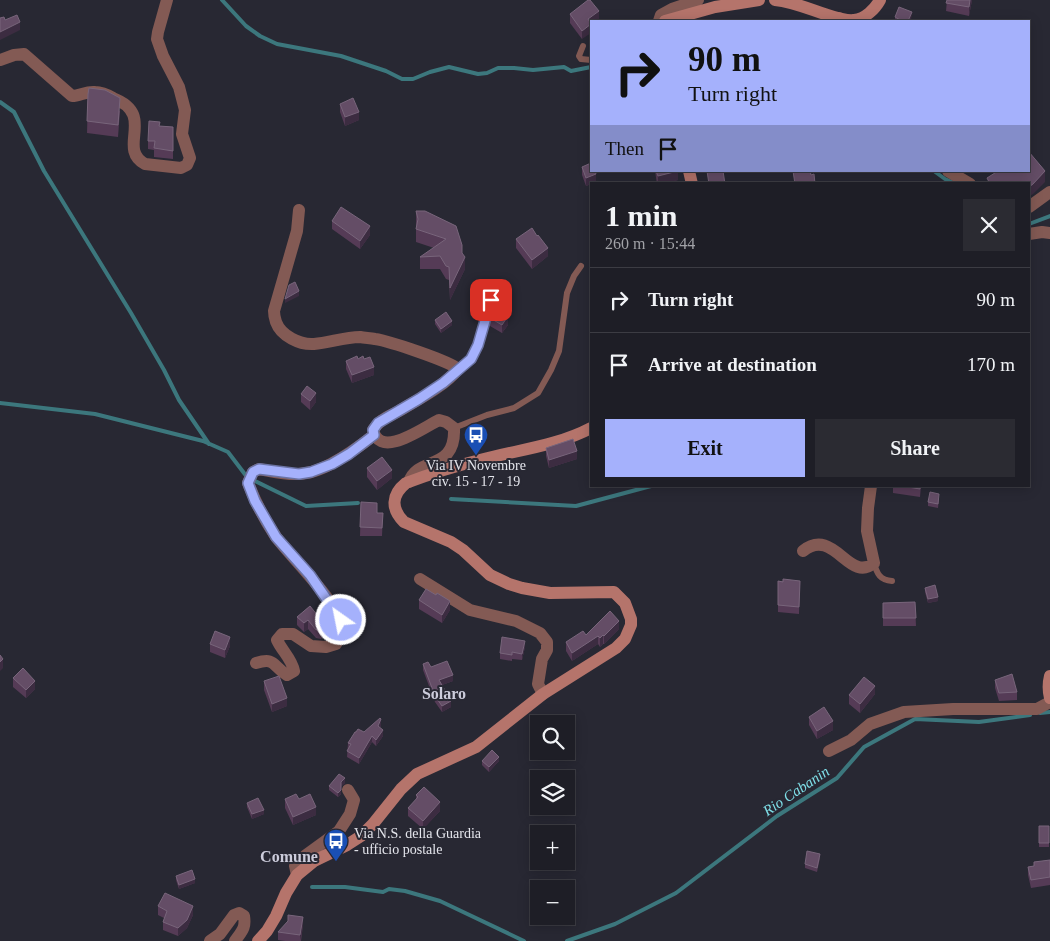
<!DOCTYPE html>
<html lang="en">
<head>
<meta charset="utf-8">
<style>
  body { margin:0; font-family:"Times New Roman",serif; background:#2b2b32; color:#f1f3f6; height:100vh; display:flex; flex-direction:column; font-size:19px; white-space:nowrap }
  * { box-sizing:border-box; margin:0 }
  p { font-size:16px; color:#a1a2a7 }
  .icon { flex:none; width:28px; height:28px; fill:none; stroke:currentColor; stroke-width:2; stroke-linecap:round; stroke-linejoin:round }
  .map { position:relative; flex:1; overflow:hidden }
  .drawer { position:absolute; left:590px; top:182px; width:440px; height:305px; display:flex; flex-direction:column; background:#1e1e26; border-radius:0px; box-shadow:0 2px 12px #0003,0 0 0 1px #3c3c43 }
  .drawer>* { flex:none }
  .hud { position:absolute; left:590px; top:20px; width:440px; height:152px; border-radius:0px; box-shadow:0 2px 12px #0003,0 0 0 1px #3c3c43; background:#a5b1fc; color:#111; overflow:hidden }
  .fabs { position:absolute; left:530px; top:715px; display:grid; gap:10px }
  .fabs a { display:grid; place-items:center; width:45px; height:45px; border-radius:0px; background:#1e1e26; box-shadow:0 2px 12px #0003,0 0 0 1px #3c3c43; font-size:25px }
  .pin { position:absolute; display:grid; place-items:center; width:42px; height:42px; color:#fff; margin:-21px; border-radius:10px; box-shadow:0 2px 8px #0006 }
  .me { position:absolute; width:55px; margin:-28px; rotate:327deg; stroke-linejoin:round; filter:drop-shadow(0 0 4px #0008) }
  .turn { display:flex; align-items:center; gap:18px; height:105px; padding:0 15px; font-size:22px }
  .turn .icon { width:65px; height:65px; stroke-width:2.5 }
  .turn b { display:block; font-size:35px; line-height:42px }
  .then { display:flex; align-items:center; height:48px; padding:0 15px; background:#0003; gap:10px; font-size:19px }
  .round { display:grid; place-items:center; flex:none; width:52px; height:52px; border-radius:0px; background:#2b2b32 }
  .head { display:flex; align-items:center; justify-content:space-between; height:85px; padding:0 15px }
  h1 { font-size:30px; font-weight:700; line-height:38px }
  .action { display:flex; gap:10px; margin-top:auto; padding:10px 15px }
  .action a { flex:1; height:58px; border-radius:0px; background:#a5b1fc; color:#111; font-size:20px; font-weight:700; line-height:58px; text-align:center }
  .action a+a { background:#2b2b32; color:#f1f3f6 }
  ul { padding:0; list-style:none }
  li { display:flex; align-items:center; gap:15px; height:65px; padding:0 15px; border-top:1px solid #3c3c43 }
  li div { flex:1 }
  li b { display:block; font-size:19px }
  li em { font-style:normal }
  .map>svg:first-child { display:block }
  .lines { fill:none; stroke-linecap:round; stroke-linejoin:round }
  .stream { stroke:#3c777d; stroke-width:4 }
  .lane { stroke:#835a54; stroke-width:6 }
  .street { stroke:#835a54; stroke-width:12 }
  .secondary { stroke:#b5746b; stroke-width:12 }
  .wall { fill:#553b56 }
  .shaded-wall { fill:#3c2c41 }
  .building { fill:#644d66; stroke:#78657b }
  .route-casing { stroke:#6b73a4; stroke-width:12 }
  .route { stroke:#a5b1fc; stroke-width:9 }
  .labels { text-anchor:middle; stroke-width:4; stroke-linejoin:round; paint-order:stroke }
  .poi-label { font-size:14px; fill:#e4e5ec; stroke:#282833 }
  .water-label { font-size:15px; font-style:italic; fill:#7fe0e9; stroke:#282833 }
  .quarter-label { font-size:16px; font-weight:bold; fill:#ccccdb; stroke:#282833 }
</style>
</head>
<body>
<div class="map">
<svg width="1050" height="941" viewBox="0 0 1050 941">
  <rect width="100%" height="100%" fill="#282833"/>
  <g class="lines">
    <path class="stream" d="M 222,0 L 246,26 L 260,36 L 277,44 L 341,56 L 386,71 L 402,79 L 413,79 L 430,72 L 449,67 L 478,74 L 487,73 L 498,68 L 514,68 L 533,70 L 564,67 L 571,71 L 591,67
      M 0,102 L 14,112 L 44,171 L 131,313 L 164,370 L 179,400 L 209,444
      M 934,171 L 945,179 L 956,184
      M 1029,224 L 1050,216
      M 0,403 L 95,414 L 203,441 L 228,452 L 247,477
      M 253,480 L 306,506 L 358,503
      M 451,499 L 576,506 L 651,486
      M 1040,713 L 1050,712
      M 312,887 L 345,887 L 383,892 L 389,889 L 405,891 L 440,901 L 524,941
      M 567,941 L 615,924 L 676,893 L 777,816 L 837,778 L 864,747 L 915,719 L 979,722 L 1030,715"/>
    <path class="lane" d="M 583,46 L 579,56 L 581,59 L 591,60
      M 458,369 L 471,359 L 478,345 L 491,300
      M 454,428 L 487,415 L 514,408 L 538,393 L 551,370 L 559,351 L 567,293 L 574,276 L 581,266
      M 874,563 C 877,574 880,580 892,581"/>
    <path class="street" d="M 659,21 L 661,15 L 672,9 L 698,0
      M 0,60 L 14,55 L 24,54 L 72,96 C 80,96 86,91 95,92 C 101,92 108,95 113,98 C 157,115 116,148 145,164 L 181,168 L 187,165 L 190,158 L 182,134 L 185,110 L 179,87 L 163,56 L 157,39 L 158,32 L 167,0
      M 948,171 L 970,184
      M 1029,207 L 1050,192
      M 299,210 L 297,231 L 274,311 C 274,315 275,319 276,322 C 281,336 300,345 314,344 C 329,343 344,337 360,337 C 365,338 370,338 375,339 C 389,341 449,361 458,369 C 445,386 417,400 399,411 C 388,417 380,419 373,430 C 380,460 424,427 439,420 L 446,422 L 454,428 C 456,472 418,455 409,482
      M 1029,234 L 1042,232 L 1050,233
      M 803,551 C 834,526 849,584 874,563 L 867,531 L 868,508 L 871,486
      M 420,579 L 470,610 L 516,621 L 540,633 L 547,642 L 547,650 L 542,659 L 538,684 L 543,694
      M 256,663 C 276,657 272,666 287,675 L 294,671 C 292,659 282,651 277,640 L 282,634 L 293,634 L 311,646 L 326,647 L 336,644 C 338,640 341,635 342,630 C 345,609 289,555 276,537 C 265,521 255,501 248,483 L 253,472 L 259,469 C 271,471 285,475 298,474 C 323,474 355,450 374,435
      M 829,751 L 851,740 L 870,724 L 904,712 L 953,709 L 1037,709 L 1050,702
      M 297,875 L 295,866 L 306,855 L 339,831 L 350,814 L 354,800 L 348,790
      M 210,941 L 220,934 L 234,915 L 239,913 L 244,916 C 246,928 242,931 235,941"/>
    <path class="secondary" d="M 775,0 C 797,2 817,13 838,18 C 843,19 849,21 854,20 C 865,19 875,9 880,0
      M 665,21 L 715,7 L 759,0
      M 689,171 L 692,184
      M 1050,676 C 1048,684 1048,690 1050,698
      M 258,941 L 267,931 L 276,916 L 286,893 L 297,875 L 314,861 L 347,845 L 361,836 L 373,824 L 401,789 L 417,774 L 476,747 L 543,694 L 616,648 L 625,639 L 631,625 L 631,619 L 625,603 L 614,592 L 550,593 L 522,588 L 509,584 L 490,575 L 463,550 L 451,542 L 404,522 C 391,509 391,495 406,483 C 430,474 455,466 480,460 C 517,450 557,446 591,428"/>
  </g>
  <path class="wall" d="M 947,0 L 972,0 L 969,16 L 946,11 Z
    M 570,14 L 599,20 L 591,21 L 582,39 L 570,23 Z
    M 895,17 L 912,20 L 911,21 L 895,21 Z
    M 88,94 L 120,111 L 118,137 L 87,133 Z
    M 340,104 L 359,120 L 345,126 L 340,112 Z
    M 160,126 L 173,127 L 173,159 L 154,157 L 154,150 L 148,149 L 148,141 Z
    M 582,167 L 596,182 L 586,186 L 582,175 Z
    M 655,171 L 678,171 L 678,180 L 662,184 L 657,184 Z
    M 416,211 L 462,253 L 465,269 L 450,300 L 449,280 L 446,279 L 440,269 L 420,269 L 420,257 L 434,248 L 416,242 Z
    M 332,221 L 370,235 L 360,249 L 332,229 Z
    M 516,239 L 548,256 L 532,269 L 516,248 Z
    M 511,312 L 508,316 L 508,325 L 502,333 L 490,326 L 490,318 Z
    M 435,320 L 452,325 L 441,333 L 435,324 Z
    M 358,359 L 374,375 L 352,383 L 346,369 L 346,361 Z
    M 301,394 L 316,402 L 310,410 L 301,402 Z
    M 546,448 L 577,459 L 549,468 L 546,456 Z
    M 367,468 L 392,478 L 377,490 L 367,477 Z
    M 893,486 L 921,486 L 920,497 L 893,493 Z
    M 939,498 L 938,508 L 928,506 L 928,502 Z
    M 361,502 L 377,513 L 383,513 L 382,536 L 360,536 Z
    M 778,581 L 800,581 L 799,614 L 778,612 Z
    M 925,588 L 938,601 L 928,603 L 925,592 Z
    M 419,600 L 450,610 L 442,623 L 419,609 Z
    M 915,602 L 916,626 L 883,626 L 883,603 Z
    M 310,606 L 326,635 L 321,639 L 316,638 L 308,629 L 304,632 L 297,625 L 297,617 Z
    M 619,629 L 604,644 L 603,644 L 600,647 L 598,644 L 572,661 L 566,651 L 566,642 L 586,635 Z
    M 210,644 L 230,646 L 225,658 L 210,652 Z
    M 525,647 L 522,660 L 512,659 L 512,661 L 500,659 L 500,653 Z
    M 423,664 L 431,667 L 453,681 L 442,685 L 451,707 L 442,712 L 435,702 L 423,670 Z
    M 13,678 L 35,689 L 26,698 L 13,687 Z
    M 995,680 L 1017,692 L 1017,700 L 999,701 L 995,688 Z
    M 264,681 L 287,706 L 272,712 L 264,690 Z
    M 875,694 L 860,713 L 849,704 L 849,695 Z
    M 809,717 L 833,730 L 817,739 L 809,725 Z
    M 381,725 L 380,728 L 383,736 L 376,746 L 372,742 L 359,764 L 347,757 L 348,743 L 356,732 L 364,732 Z
    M 482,761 L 499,761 L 489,772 L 482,765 Z
    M 345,783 L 341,786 L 341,794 L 338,797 L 329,790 L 329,786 Z
    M 416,795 L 440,811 L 423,829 L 408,816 L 408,808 L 416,800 Z
    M 285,799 L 299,799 L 316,815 L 293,825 L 285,808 Z
    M 247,803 L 264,814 L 252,819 L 247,807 Z
    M 1039,826 L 1049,826 L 1049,847 L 1039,847 Z
    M 820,858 L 817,872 L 805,868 L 805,864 Z
    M 1050,860 L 1050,885 L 1031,888 L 1028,875 L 1028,867 L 1034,866 L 1034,862 Z
    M 176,876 L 195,883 L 179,889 L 176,880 Z
    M 158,906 L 193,915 L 187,928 L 178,936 L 163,930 L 163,922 L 164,918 L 158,915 Z
    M 303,925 L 301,941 L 285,941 L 278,940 L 278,932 Z"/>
  <path class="shaded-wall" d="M 970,0 L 972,0 L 969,16 L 969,7 Z
    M 599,11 L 599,20 L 597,21 L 591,21 L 591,33 L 582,39 L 582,31 L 588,19 Z
    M 912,12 L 911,21 L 908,21 Z
    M 20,22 L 20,30 L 0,40 L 0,32 Z
    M 359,112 L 359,120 L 345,126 L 345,117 Z
    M 678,171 L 678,180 L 662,184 L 658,184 L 658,176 Z
    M 1045,171 L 1045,182 L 1033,194 L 1029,197 L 1029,187 Z
    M 596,174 L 596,182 L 586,186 L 586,178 Z
    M 370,226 L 370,235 L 360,249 L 360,241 Z
    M 548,248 L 548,256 L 532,269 L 532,260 Z
    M 465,257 L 465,269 L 450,300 L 450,288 Z
    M 299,291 L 299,296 L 285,303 L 285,299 Z
    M 511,304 L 511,312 L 504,322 L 504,313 Z
    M 508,316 L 508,325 L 502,333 L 502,325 Z
    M 452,321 L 452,325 L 441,333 L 441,329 Z
    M 374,367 L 374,375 L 352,383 L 352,375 Z
    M 316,393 L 316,402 L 310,410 L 310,401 Z
    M 577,451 L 577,459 L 549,468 L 549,460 Z
    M 392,470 L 392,478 L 377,490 L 377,481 Z
    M 938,597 L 938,601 L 928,603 L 928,599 Z
    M 450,601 L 450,610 L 442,623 L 442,615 Z
    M 308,620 L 308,629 L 304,632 L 304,623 Z
    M 619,621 L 619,629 L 604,644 L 604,636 Z
    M 326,626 L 326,635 L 321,639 L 321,630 Z
    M 603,635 L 603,644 L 600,647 L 600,638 Z
    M 598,636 L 598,644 L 572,661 L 572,653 Z
    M 230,637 L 230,646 L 225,658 L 225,650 Z
    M 525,641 L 525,647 L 522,660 L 522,654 Z
    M 3,659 L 3,668 L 0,671 L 0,662 Z
    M 453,675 L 453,681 L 439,686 L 439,680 Z
    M 35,681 L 35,689 L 26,698 L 26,690 Z
    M 875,686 L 875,694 L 860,713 L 860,704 Z
    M 287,698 L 287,706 L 272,712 L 272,704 Z
    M 451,701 L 451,707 L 442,712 L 442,706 Z
    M 381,719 L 381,725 L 378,732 L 378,726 Z
    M 833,721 L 833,730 L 817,739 L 817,731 Z
    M 383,730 L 383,736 L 376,746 L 376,740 Z
    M 372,736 L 372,742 L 359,764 L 359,758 Z
    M 499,757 L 499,761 L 489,772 L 489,767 Z
    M 345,778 L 345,783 L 341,787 L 341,782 Z
    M 341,790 L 341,794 L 338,797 L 338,793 Z
    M 440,802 L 440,811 L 423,829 L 423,821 Z
    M 316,807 L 316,815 L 293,825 L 293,817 Z
    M 264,810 L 264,814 L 252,819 L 252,814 Z
    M 195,879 L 195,883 L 179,889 L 179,885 Z
    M 193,906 L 193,915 L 187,928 L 178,936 L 178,928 Z
    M 303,917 L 303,925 L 300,941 L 300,935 Z"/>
  <path class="building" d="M 588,0 L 590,0 L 599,11 L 588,19 L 591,24 L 582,31 L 570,14 Z
    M 947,0 L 970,0 L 969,7 L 946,3 Z
    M 899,7 L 912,12 L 908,21 L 902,21 L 895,17 Z
    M 17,15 L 20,22 L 0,32 L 0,18 L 4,17 L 5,20 Z
    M 89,88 L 105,90 L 120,98 L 118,125 L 87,121 L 88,94 Z
    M 353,98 L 359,112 L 345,117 L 340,104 Z
    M 149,121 L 160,122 L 159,126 L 173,127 L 173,151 L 154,148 L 155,141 L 148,141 Z
    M 1029,152 L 1045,171 L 1033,184 L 1029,187 L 1029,184 L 990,184 L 987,178 L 998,171 L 1029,171 Z
    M 591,163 L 591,171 L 595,171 L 596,174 L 586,178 L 582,167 Z
    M 656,171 L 678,171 L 658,176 Z
    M 707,171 L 723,171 L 725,184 L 709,184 Z
    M 793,171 L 810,171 L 811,175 L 814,174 L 815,184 L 795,184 Z
    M 341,207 L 370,226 L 360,241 L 332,221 Z
    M 416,211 L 425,211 L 456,226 L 462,245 L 462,253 L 465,257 L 450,288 L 449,267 L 446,266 L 440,256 L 420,257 L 446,239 L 416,229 L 418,219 Z
    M 532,228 L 537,236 L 538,235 L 548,248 L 532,260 L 516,239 Z
    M 295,282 L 299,291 L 285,299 L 289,285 Z
    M 500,296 L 511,304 L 504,313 L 508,316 L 502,325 L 490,318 L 495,299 Z
    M 446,312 L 452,321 L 441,329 L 435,320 Z
    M 357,356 L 358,359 L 363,356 L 364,359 L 370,357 L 374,367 L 352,375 L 346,361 Z
    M 307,386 L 316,393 L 310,401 L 301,394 Z
    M 573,439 L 577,451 L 549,460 L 546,448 Z
    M 382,457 L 392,470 L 377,481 L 367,468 Z
    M 902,486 L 920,486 L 920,489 Z
    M 930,492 L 939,494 L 938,504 L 928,502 Z
    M 361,502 L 377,503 L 377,513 L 383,513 L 382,528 L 360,527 Z
    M 783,579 L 800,581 L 799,607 L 778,605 L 778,581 L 783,582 Z
    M 935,585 L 938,597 L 928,599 L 925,588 Z
    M 426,589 L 436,595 L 437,593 L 450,601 L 442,615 L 419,600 Z
    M 915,602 L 916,618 L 883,618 L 883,603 Z
    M 310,606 L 326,626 L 321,630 L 316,630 L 308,620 L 304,623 L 297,617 Z
    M 610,611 L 619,621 L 604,636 L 603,635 L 600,638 L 598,636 L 572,653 L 566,642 L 583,631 L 586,635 Z
    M 215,631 L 230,637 L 225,650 L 210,644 Z
    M 502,637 L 525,641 L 522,654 L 512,652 L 512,655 L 500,653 Z
    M 0,655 L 3,659 L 0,662 Z
    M 447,661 L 453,675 L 439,680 L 451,701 L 442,706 L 435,696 L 423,664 L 428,662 L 431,667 Z
    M 23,668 L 35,681 L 26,690 L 13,678 Z
    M 1012,674 L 1017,692 L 999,693 L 995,680 Z
    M 279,676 L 287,698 L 272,704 L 264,681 Z
    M 864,677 L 875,686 L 860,704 L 849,695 Z
    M 824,707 L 833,721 L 817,731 L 809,717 Z
    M 380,718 L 381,719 L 378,726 L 383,730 L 376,740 L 372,736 L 359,758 L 347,751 L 351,744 L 348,743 L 355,732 L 356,732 L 358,729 L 364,732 Z
    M 492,750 L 499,757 L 489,767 L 482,761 Z
    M 339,774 L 345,778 L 341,782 L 341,790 L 338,793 L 329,786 Z
    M 424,787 L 440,802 L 423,821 L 408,808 L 418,797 L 416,795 Z
    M 296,794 L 299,799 L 310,794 L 316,807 L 293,817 L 285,799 Z
    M 258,798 L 264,810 L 252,814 L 247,803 Z
    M 1039,826 L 1049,826 L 1049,843 L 1039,843 Z
    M 807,851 L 820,854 L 817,868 L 805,864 Z
    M 1050,860 L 1050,877 L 1031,880 L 1028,867 L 1034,866 L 1034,862 Z
    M 192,870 L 195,879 L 179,885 L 176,876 Z
    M 165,893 L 193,906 L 187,920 L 178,928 L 163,922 L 167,911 L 158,906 Z
    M 288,915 L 303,917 L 300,935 L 278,932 L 288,921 Z"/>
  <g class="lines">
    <defs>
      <path id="route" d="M 341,620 L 310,575 L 276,537 L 255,501 L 248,483 L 253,472 L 259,469 L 299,474 L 311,472 L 332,464 L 349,454 L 374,435 L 373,430 L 378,423 L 419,399 L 443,383 L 471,359 L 478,345 L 491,300"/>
    </defs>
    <use href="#route" class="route-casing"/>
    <use href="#route" class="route"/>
  </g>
  <defs>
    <symbol id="bus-pin" viewBox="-11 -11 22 30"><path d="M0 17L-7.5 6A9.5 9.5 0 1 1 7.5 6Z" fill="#1a4fb4" stroke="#282833"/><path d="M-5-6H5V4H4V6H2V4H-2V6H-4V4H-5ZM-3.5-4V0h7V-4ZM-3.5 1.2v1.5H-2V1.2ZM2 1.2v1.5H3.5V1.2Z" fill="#fff"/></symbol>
  </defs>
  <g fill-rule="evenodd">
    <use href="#bus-pin" x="462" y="421" width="28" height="38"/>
    <use href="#bus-pin" x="322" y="827" width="28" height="38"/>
  </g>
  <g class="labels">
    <g class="poi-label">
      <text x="476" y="470">Via IV Novembre<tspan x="476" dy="16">civ. 15 - 17 - 19</tspan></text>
      <text x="354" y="838" text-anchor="start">Via N.S. della Guardia<tspan x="354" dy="16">- ufficio postale</tspan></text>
    </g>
    <g class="water-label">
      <text transform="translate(796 791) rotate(-34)" y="5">Rio Cabanin</text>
    </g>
    <g class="quarter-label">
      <text x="444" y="699">Solaro</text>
      <text x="289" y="862">Comune</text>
    </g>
  </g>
</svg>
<div class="fabs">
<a><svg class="icon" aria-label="search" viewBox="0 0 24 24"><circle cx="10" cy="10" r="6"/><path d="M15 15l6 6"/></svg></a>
<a><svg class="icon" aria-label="layers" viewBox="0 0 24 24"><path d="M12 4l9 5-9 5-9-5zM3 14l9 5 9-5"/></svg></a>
<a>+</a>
<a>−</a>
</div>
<div class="pin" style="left:491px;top:300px;background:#d93025"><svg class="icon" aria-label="arrive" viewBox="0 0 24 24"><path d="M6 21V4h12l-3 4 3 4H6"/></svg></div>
<svg class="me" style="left:341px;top:620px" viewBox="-20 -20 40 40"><circle r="17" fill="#a5b1fc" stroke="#fff" stroke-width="3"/><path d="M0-11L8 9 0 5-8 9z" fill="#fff"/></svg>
<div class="hud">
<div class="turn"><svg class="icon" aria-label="right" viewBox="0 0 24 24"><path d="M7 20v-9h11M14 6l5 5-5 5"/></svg><div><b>90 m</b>Turn right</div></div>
<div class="then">Then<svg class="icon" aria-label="arrive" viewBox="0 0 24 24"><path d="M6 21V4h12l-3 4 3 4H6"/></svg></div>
</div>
<section class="drawer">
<div class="head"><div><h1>1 min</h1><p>260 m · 15:44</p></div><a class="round"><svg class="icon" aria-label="close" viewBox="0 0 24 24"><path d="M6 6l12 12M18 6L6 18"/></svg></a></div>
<ul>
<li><svg class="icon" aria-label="right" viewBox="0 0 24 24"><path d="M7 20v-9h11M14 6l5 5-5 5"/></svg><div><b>Turn right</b></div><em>90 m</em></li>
<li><svg class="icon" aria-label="arrive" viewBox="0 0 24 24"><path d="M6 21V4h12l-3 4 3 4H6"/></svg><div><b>Arrive at destination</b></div><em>170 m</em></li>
</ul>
<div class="action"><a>Exit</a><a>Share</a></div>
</section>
</div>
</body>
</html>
